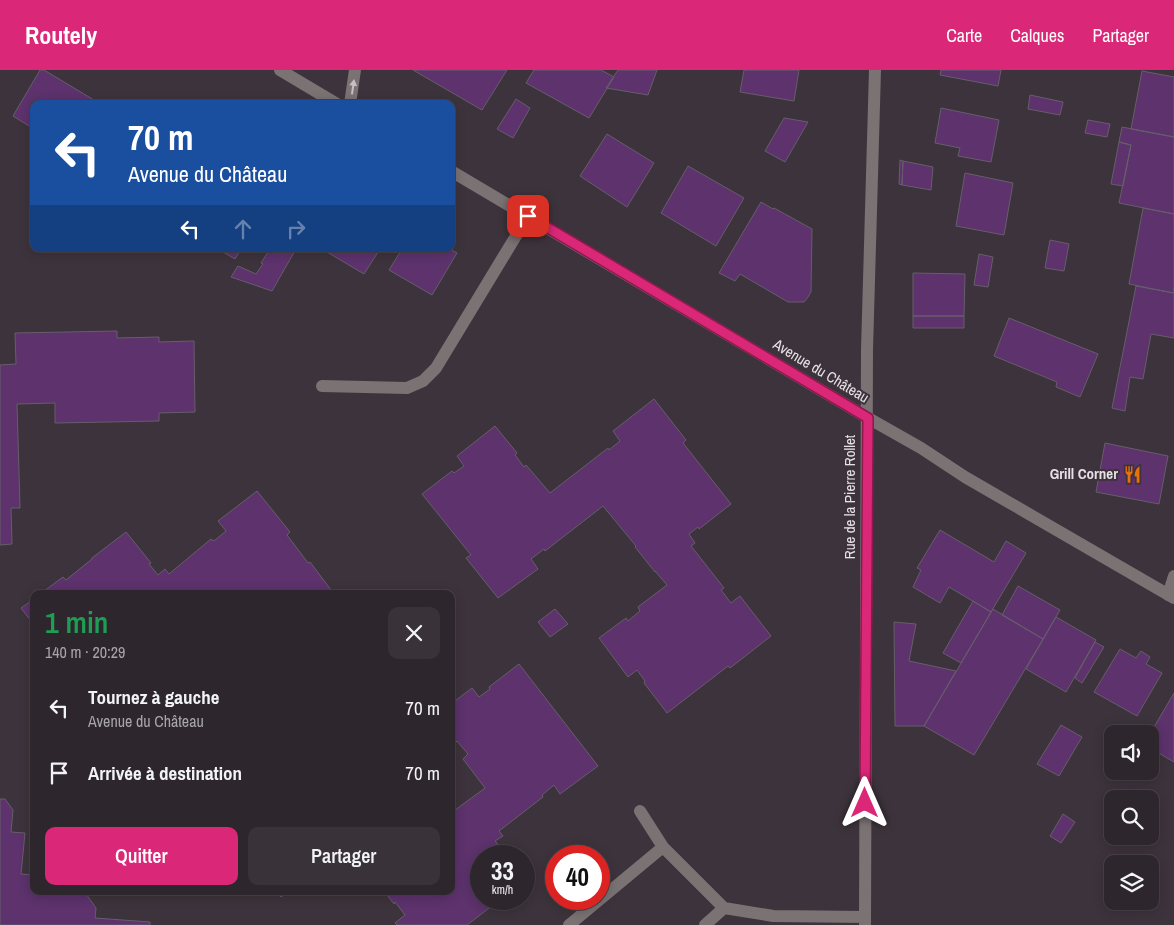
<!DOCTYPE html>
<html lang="fr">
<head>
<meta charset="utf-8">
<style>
  body { margin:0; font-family:"Archivo Narrow",sans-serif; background:#3a3239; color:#f1f3f6; height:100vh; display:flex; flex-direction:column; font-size:19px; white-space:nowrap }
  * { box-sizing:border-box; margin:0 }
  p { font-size:16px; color:#a7a5aa }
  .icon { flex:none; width:28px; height:28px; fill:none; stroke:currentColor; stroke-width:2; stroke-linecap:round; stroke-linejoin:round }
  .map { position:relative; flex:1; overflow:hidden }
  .panel { position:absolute; left:30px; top:520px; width:425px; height:305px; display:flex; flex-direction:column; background:#2e262d; border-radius:10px; box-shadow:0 2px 12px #0003,0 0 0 1px #494349 }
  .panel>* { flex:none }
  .top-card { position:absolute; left:30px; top:30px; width:425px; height:152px; border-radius:10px; box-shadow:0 2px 12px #0003,0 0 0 1px #494349; background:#1a4fa0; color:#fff; overflow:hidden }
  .controls { position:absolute; left:1104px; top:655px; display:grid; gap:10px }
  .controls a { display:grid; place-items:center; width:55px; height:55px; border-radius:10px; background:#2e262d; box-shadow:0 2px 12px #0003,0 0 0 1px #494349; font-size:25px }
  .speed { position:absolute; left:470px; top:775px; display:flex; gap:10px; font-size:25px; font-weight:700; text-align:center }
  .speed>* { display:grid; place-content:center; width:65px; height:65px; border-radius:50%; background:#2e262d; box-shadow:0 2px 12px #0003,0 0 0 1px #494349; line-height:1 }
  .speed small { font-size:12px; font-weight:400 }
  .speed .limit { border:8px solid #d22; background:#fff; color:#111 }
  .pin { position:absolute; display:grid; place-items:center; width:42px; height:42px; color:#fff; margin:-21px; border-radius:10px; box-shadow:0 2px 8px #0006 }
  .me { position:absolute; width:55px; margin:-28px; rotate:0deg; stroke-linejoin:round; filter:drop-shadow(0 0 4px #0008) }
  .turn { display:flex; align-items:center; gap:18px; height:105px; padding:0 15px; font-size:22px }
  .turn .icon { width:65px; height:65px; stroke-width:2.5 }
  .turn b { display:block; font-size:35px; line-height:42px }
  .lanes { display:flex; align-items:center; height:48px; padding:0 15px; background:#0003; justify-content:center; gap:25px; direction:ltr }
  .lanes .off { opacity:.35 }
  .round { display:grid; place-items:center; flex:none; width:52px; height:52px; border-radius:10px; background:#3a3239 }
  .headline { display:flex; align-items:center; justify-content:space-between; height:85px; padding:0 15px }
  h1 { font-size:30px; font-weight:600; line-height:38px; color:#1e9e55 }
  .button { display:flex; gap:10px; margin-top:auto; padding:10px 15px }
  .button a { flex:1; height:58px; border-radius:10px; background:#db2777; color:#fff; font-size:20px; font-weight:600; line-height:58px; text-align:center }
  .button a+a { background:#3a3239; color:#f1f3f6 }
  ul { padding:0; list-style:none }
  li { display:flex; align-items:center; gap:15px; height:65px; padding:0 15px }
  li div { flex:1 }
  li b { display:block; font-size:19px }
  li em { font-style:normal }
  header { display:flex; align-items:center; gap:30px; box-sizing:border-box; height:70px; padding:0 25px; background:#db2777; color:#fff }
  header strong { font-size:24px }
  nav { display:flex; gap:28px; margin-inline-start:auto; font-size:18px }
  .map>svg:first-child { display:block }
  .building { fill:#5d326d; stroke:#665e6a }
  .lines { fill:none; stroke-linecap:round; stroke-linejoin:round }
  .minor { stroke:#7a7273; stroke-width:12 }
  .oneway { fill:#c6c0c4 }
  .route-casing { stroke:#8e194d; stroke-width:12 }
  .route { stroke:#db2777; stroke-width:9 }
  .labels { text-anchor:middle; stroke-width:4; stroke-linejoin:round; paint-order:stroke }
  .street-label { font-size:15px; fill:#e7e1e6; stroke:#3d333c }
  .poi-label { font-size:15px; font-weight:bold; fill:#e7e1e6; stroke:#3d333c; text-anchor:end }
</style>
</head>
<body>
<header>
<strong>Routely</strong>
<nav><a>Carte</a><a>Calques</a><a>Partager</a></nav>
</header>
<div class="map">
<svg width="1174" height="855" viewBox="0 0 1174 855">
  <rect width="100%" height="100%" fill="#3d333c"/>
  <path class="building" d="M 40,0 L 44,0 L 94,30 L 92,34 L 34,34 L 34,59 L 13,46 Z
    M 413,0 L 507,0 L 482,40 Z
    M 534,0 L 601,0 L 614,7 L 589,48 L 526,13 Z
    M 618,0 L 657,0 L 648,25 L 606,18 Z
    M 744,0 L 799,0 L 794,31 L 740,22 Z
    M 941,0 L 1001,0 L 998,16 L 940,5 Z
    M 1142,1 L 1174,7 L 1174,67 L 1131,59 Z
    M 1030,25 L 1063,32 L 1060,45 L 1028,39 Z
    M 516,29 L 530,38 L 513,68 L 497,59 Z
    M 941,38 L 999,50 L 991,92 L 958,86 L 960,78 L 935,73 Z
    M 784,48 L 808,52 L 785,92 L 765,81 Z
    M 1088,50 L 1110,54 L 1107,67 L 1085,63 Z
    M 1122,57 L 1174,67 L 1174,144 L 1119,133 L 1131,75 L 1119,72 Z
    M 607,64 L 654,93 L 627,137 L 580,106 Z
    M 1119,72 L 1131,75 L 1123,116 L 1111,114 Z
    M 900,90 L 903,91 L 902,115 L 899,114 Z
    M 903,91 L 933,97 L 931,120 L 902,115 Z
    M 688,96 L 744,128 L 716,176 L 661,143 Z
    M 965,103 L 1013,113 L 1004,165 L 956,156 Z
    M 761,132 L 773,139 L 774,138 L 812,159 L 811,222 L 808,227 L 804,232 L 788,232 L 740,204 L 735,211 L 719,203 Z
    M 1143,138 L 1174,144 L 1174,217 L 1173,223 L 1129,214 Z
    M 1050,170 L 1069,174 L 1064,201 L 1045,198 Z
    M 218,179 L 241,179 L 235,189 Z
    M 270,179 L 296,179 L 272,221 L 231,207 L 238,196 L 256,204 L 263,194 L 261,193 Z
    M 322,179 L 380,179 L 364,204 Z
    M 402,179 L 450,179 L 457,183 L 432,225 L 389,200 Z
    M 979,184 L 993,187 L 988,217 L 974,215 Z
    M 913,203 L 965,204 L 964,246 L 913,246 Z
    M 1136,216 L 1174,223 L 1174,268 L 1151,264 L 1143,309 L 1130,307 L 1125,341 L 1112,338 Z
    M 913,246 L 964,246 L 964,258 L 913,258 Z
    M 1009,248 L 1098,284 L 1080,327 L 1056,317 L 1057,312 L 994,286 Z
    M 117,261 L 117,268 L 159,267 L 159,272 L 194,271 L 195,342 L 159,343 L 159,351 L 55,353 L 55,333 L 17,334 L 20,438 L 11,438 L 12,474 L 0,475 L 0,295 L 16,294 L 15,263 Z
    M 654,329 L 686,370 L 683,373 L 731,434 L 699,459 L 698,457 L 689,464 L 695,473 L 691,476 L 724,518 L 721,520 L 731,533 L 740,526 L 771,566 L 730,598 L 728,596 L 667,643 L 644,613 L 645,611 L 637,600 L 628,607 L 599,568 L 626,548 L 628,551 L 640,541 L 638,537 L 667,515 L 655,501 L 655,502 L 635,477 L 636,476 L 603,436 L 545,481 L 544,479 L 531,489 L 538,499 L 498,528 L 466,488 L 471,485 L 422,424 L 452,401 L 454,403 L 464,396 L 457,386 L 495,356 L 517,383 L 515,385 L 524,397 L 526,395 L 550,423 L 608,378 L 609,380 L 620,371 L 613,361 Z
    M 1105,373 L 1168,386 L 1159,434 L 1096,422 Z
    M 257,421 L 290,462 L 287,465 L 308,493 L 310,492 L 334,524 L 40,524 L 63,507 L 66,510 L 92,489 L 92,488 L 126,462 L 151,493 L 149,494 L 158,505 L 165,499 L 169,504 L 211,469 L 214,471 L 226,461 L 218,451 Z
    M 940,460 L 994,492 L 1006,471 L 1026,483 L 991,542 L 949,517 L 940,533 L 913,517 L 921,500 L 917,498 Z
    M 1018,516 L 1060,540 L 1043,569 L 1002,545 Z
    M 34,529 L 34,555 L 21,538 Z
    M 973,531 L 991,542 L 961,593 L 943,583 Z
    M 555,539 L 568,554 L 550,567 L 538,552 Z
    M 993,539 L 1043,569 L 974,685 L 924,656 Z
    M 1056,547 L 1096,570 L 1066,622 L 1026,599 Z
    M 894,552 L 916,554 L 909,591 L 956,601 L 924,656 L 895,656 Z
    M 1095,572 L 1104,577 L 1082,613 L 1075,608 Z
    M 1120,579 L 1136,588 L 1141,581 L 1150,587 L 1146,594 L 1162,603 L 1137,646 L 1094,622 Z
    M 519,594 L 598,696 L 560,724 L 554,715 L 542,725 L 543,727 L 499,761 L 503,766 L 495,771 L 508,786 L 481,786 L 481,829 L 505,829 L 495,836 L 493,835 L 467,855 L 397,855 L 395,853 L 405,845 L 395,832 L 394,834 L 384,821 L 451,821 L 451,743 L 485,718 L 463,689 L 468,684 L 457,671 L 454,674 L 451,671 L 451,634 L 472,618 L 479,627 L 490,619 L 489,617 Z
    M 1174,623 L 1174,692 L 1150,678 L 1150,664 Z
    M 1061,655 L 1082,667 L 1059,706 L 1037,694 Z
    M 0,729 L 5,729 L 13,740 L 11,762 L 25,763 L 21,804 L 34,805 L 34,821 L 84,821 L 96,838 L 95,848 L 150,852 L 150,855 L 0,855 Z
    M 1063,744 L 1075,752 L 1061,773 L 1050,766 Z
    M 277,821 L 288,821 L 281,827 Z"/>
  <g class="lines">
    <path class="minor" d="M 280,0 L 337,34
      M 350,34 L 355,0
      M 451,101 L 868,348 L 921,378 L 965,407 L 1174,528
      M 322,316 L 407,318 L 423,311 L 436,298 L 528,146
      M 1168,525 L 1174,506
      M 640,741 L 663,777 L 724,838 L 773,846 L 865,847
      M 569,855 L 663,777
      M 705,855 L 724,838
      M 865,855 L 867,280 L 875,0"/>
  </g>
  <defs><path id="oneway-solid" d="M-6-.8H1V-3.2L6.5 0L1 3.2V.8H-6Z" transform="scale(1.25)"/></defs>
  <use class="oneway" href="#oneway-solid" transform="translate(353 17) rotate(-82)"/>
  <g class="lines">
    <defs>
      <path id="route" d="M 528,146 L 868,348 L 865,733"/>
    </defs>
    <use href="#route" class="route-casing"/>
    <use href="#route" class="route"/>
  </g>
  <defs>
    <symbol id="restaurant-bare" viewBox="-9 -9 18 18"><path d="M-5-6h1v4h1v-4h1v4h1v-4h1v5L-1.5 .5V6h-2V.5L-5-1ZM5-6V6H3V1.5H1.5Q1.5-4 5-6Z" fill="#e8710a" stroke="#3d333c" stroke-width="2.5" paint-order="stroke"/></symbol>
  </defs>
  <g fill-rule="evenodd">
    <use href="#restaurant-bare" x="1120" y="392" width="25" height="25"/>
  </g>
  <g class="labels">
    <g class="street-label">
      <text transform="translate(821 301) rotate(31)" y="5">Avenue du Château</text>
      <text transform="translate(850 427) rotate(-90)" y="5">Rue de la Pierre Rollet</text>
    </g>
    <g class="poi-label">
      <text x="1118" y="409">Grill Corner</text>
    </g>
  </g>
</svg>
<div class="controls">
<a><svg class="icon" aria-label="sound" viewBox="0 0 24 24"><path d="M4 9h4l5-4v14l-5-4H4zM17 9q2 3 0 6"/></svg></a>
<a><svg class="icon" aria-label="search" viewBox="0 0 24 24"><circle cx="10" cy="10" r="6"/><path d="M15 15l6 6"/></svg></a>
<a><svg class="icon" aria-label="layers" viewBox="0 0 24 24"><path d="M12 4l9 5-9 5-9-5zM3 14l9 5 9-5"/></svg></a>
</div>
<div class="speed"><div>33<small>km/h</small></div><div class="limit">40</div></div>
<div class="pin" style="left:528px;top:146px;background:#d93025"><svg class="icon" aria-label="arrive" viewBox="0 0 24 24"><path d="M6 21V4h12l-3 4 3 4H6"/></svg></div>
<svg class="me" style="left:865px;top:733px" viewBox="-20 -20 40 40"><path d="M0-17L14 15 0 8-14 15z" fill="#db2777" stroke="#fff" stroke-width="4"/></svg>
<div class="top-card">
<div class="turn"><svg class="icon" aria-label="left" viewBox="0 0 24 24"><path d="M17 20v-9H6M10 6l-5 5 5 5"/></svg><div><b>70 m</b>Avenue du Château</div></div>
<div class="lanes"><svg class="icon" aria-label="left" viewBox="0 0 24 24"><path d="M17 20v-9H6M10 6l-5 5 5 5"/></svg><svg class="icon off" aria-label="ahead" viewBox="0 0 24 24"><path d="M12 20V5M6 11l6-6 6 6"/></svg><svg class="icon off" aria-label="right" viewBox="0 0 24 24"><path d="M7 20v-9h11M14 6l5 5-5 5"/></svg></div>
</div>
<section class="panel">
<div class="headline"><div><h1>1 min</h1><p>140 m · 20:29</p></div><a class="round"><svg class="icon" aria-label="close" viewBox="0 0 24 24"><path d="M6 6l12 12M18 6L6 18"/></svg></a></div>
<ul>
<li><svg class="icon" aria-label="left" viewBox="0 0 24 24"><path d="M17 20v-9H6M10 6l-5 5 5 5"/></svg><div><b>Tournez à gauche</b><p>Avenue du Château</p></div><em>70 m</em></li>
<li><svg class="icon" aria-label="arrive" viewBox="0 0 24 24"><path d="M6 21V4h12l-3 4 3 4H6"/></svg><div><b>Arrivée à destination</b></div><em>70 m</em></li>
</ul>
<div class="button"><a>Quitter</a><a>Partager</a></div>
</section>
</div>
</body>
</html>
